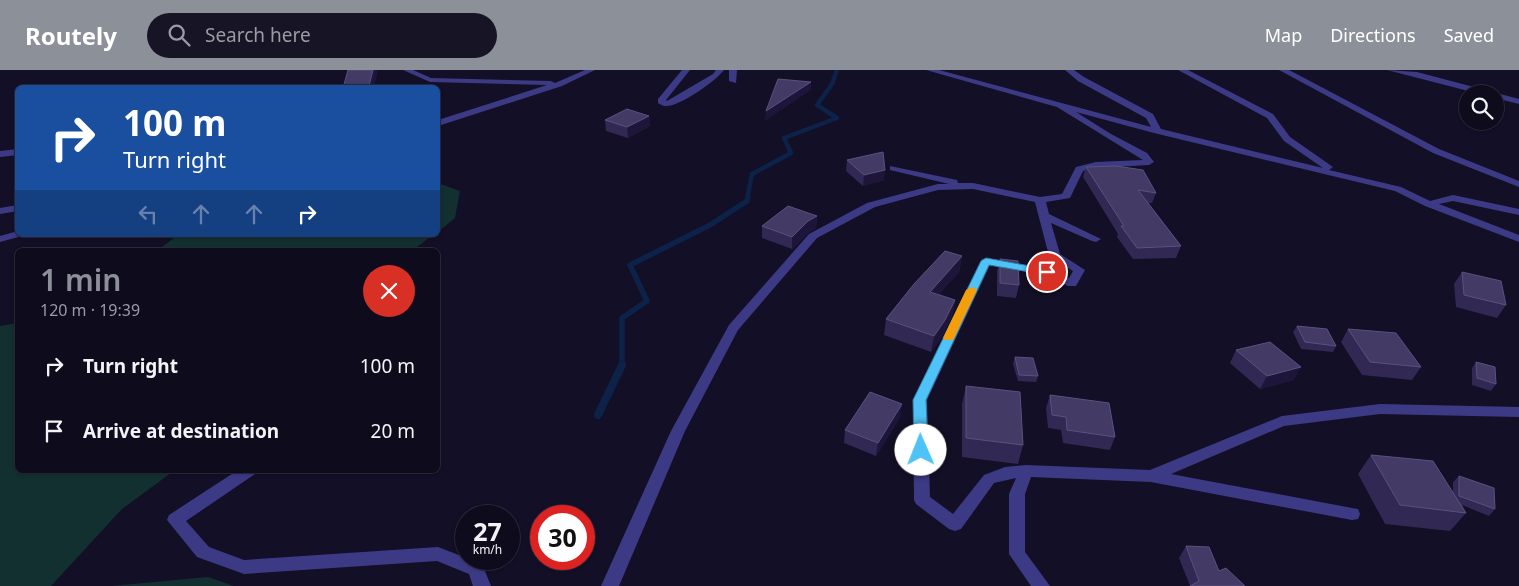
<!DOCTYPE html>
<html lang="en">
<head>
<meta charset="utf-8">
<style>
  body { margin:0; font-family:"Noto Sans",sans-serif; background:#171425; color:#f1f3f6; height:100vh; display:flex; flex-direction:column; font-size:19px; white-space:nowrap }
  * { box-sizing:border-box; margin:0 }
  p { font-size:16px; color:#9b9ba3 }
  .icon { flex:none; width:28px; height:28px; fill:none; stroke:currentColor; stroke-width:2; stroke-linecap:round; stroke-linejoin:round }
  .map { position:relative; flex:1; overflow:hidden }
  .drawer { position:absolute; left:15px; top:178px; width:425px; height:225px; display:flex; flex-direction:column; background:#0e0b1c; border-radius:8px; box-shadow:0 1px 4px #0004,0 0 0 1px #2e2b3b }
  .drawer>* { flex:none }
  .top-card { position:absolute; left:15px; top:15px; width:425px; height:152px; border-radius:8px; box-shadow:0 1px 4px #0004,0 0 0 1px #2e2b3b; background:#1a4fa0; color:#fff; overflow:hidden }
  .fabs { position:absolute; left:1459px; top:15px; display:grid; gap:10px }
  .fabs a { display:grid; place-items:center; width:45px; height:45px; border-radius:50%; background:#0e0b1c; box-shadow:0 1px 4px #0004,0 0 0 1px #2e2b3b; font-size:25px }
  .speed { position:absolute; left:455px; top:435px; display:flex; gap:10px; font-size:25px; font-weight:700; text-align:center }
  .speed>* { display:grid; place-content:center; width:65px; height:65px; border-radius:50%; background:#0e0b1c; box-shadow:0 1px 4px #0004,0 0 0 1px #2e2b3b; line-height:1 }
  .speed small { font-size:12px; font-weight:400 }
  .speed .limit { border:8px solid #d22; background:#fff; color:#111 }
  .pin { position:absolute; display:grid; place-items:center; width:42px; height:42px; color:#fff; margin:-21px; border:2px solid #fff; border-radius:50%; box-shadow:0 1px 5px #0007 }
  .me { position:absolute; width:55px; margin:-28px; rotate:359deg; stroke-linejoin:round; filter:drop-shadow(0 0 4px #0008) }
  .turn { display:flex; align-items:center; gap:18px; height:105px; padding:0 25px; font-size:22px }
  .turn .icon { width:65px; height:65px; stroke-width:2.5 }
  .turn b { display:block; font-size:35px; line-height:42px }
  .lanes { display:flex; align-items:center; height:48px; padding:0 25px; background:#0003; justify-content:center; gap:25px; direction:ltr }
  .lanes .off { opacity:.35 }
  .round { display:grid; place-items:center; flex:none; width:52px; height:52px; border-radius:26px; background:#171425 }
  .summary { display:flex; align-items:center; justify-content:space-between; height:85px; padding:0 25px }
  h1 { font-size:30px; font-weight:600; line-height:38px; color:#8c9099 }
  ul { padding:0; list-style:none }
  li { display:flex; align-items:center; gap:15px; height:65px; padding:0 25px }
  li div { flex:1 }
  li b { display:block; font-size:19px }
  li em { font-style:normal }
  header { display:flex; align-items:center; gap:30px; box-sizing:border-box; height:70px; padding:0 25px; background:#8c9099; color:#fff }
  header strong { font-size:24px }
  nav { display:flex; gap:28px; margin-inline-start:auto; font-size:18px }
  .search { width:350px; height:45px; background:#171425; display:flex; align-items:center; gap:12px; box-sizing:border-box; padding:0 18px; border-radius:28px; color:#9b9ba3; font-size:19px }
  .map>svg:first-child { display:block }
  .green { fill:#12302f }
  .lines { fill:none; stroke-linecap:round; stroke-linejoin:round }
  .stream-far2 { stroke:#0c2248; stroke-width:4.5 }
  .stream-far1 { stroke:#0c2248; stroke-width:5.5 }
  .stream { stroke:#0c2248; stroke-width:8 }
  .minor { fill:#3d3a85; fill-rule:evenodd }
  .wall { fill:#312854 }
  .shaded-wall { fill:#1d163a }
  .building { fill:#433a66; stroke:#5a527e }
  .route { fill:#4fc3f7; stroke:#337fa1 }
  .slow { fill:#f59e0b }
</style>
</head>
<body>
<header>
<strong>Routely</strong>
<div class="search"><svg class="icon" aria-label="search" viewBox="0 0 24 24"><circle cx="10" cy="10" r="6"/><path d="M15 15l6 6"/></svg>Search here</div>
<nav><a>Map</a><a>Directions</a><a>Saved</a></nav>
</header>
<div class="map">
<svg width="1519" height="516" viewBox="0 0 1519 516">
  <rect width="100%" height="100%" fill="#130f26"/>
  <path class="green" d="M 438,113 L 460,121 L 455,148 L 438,162 Z
    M 178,165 L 433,165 L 413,180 L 158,180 Z
    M 17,253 L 18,400 L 175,400 L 122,439 L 51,516 L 0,516 L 0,256 Z
    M 208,507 L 234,516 L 111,516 Z"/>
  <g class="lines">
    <path class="stream-far2" d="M 747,129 L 752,104 L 791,83 L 784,68 L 837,48 L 817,35 L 832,14 L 837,0"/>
    <path class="stream-far1" d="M 622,296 L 622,248 L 647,231 L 630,195 L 710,155 L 747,131 L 748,127"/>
    <path class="stream" d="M 598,345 L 622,295"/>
    <path class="minor" d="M 403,0 L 413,0 L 431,8 L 551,11 L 555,13 L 585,0 L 595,0 L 562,16 L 438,56 L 438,50 L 547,15 L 430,12 Z
      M 682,0 L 690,0 L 666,30 L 667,31 L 713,4 L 716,0 L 724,0 C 717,10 678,38 665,36 C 663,36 660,34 658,33 L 658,29 Z
      M 729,0 L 737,0 L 736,13 L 729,11 Z
      M 926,0 L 939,0 L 1151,57 L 1146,48 L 1078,11 L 1065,0 L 1074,0 L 1084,7 L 1153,44 L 1161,59 L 1323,98 L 1284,71 L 1267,48 L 1178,0 L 1188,0 L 1273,44 L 1290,67 L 1333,97 L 1329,100 L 1401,117 L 1430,131 L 1453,125 L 1519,139 L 1519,145 L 1453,131 L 1439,134 L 1519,165 L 1519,172 L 1425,136 L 1395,121 L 1154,63 L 1076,42 L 1111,64 L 1147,83 L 1154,92 L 1149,95 L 1096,98 L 1083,101 L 1070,128 L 1046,132 L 1049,144 L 1101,169 L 1096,172 L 1092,171 L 1051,153 L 1060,184 L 1085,200 L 1076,216 L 1068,216 L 1044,205 L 990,195 L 927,330 L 930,427 L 953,444 L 984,405 L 1005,397 L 1026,395 L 1150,400 L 1282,346 L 1380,334 L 1519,337 L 1519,347 L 1380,344 L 1284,356 L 1171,404 L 1352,438 L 1358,439 L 1360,444 L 1358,449 L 1352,450 L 1151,412 L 1031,407 L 1025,424 L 1025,482 L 1050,516 L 1031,516 L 1009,484 L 1009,424 L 1016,408 L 994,413 L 961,459 L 955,461 L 949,459 L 916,434 L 914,430 L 913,330 L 982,189 L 986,188 L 1047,199 L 1069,208 L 1073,201 L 1049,186 L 1035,132 L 973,119 L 938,120 L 875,137 L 817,168 L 738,260 L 685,361 L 619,516 L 601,516 L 671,361 L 729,255 L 809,164 L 867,133 L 938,114 L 949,114 L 890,100 L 890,96 L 957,110 L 958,113 L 973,113 L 1040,127 L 1062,124 L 1076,97 L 1096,92 L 1143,90 L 1057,37 Z
      M 1279,0 L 1289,0 L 1439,79 L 1519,111 L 1519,117 L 1433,83 Z
      M 1387,0 L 1417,2 L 1519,29 L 1519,34 L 1495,28 L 1495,24 L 1480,24 Z
      M 18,79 L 18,85 L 0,87 L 0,81 Z
      M 18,135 L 18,141 L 0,144 L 0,138 Z
      M 18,161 L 18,165 L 23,165 L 22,166 L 0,172 L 0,166 Z
      M 238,400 L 258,400 L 255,404 L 186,451 L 209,477 L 244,490 L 438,477 L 482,494 L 491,516 L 473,516 L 469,504 L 437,491 L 244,504 L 197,487 L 167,450 L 169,445 Z"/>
  </g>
  <path class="wall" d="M 649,46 L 650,56 L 628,68 L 606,61 L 605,50 Z
    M 847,90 L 884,110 L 863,116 L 846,101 Z
    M 1086,97 L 1156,123 L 1152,133 L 1148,133 L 1181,176 L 1176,188 L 1133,189 L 1117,167 L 1118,164 L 1083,107 Z
    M 817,146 L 816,158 L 808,163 L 792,179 L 762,168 L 762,156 Z
    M 962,186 L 959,202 L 939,224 L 955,230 L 952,246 L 942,267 L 931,282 L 884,265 L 886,249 Z
    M 1000,189 L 1019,215 L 1016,228 L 997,226 L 997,201 Z
    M 1462,202 L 1506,235 L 1497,248 L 1456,237 L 1454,214 Z
    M 1297,256 L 1336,276 L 1333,282 L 1301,279 L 1293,262 Z
    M 1348,259 L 1421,297 L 1412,310 L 1362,305 L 1341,272 Z
    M 1236,280 L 1294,310 L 1260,319 L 1230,293 Z
    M 1015,287 L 1038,306 L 1036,312 L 1018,311 L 1013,294 Z
    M 1476,292 L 1496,314 L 1491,321 L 1472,315 L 1472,298 Z
    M 966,316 L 1023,375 L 1018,394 L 962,387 L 962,334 Z
    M 1050,325 L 1115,367 L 1110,380 L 1063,373 L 1061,360 L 1048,358 L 1046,338 Z
    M 900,347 L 876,386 L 844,373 L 845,360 Z
    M 1371,385 L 1453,422 L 1453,412 L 1459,406 L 1495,439 L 1489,446 L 1462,435 L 1466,443 L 1450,461 L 1385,454 L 1358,404 Z
    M 1186,476 L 1219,501 L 1190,516 L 1179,488 Z"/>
  <path class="shaded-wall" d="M 373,0 L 378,0 L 374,18 L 354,18 Z
    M 811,12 L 811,20 L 765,51 L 766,41 Z
    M 649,46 L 650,56 L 628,68 L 627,57 Z
    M 885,100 L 884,110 L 863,116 L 864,105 Z
    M 817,146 L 816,158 L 808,163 L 792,179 L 792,167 L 808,151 Z
    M 962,186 L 959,202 L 928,238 L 930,222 Z
    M 955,230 L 952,246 L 942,267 L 931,282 L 934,266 Z
    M 1301,297 L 1294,310 L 1260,319 L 1267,306 Z
    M 902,334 L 900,347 L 876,386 L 878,373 Z"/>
  <path class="building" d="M 348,0 L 373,0 L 369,16 L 354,18 L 343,18 Z
    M 778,9 L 811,12 L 766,41 Z
    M 627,39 L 649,46 L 627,57 L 605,50 Z
    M 883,82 L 885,100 L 864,105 L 847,90 Z
    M 1116,96 L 1143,100 L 1156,123 L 1138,120 L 1181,176 L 1137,178 L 1121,156 L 1124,156 L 1086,97 Z
    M 788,136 L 817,146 L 808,151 L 792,167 L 762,156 Z
    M 945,181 L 962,186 L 930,222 L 955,230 L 945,250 L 934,266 L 886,249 L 914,214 Z
    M 1000,189 L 1018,191 L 1019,215 L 1000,213 Z
    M 1462,202 L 1501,211 L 1506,235 L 1464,225 Z
    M 1297,256 L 1327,259 L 1336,276 L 1305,272 Z
    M 1348,259 L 1396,263 L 1421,297 L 1370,292 Z
    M 1270,272 L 1301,297 L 1267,306 L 1236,280 Z
    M 1015,287 L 1033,288 L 1038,306 L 1019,305 Z
    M 1476,292 L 1495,297 L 1496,314 L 1477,308 Z
    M 966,316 L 1020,322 L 1023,375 L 966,368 Z
    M 870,322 L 902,334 L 878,373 L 845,360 Z
    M 1050,325 L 1109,333 L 1115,367 L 1067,360 L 1066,347 L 1052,345 Z
    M 1371,385 L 1433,391 L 1466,443 L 1400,435 Z
    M 1459,406 L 1494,418 L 1495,439 L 1459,426 Z
    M 1186,476 L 1209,477 L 1219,501 L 1226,498 L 1245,516 L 1190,516 L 1199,511 Z"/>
  <path class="route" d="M 986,188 L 1047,199 L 1052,202 L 1047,205 L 989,195 L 926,330 L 928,380 L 926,383 L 916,383 L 914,380 L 913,330 L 981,191 Z"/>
  <path class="slow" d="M 972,217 L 977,220 L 954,268 L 953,270 L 945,270 L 943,268 L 966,220 Z"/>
</svg>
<div class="fabs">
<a><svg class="icon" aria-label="search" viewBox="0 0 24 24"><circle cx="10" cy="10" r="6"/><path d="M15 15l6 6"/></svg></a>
</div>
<div class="speed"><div>27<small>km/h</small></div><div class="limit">30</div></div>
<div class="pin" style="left:1047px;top:202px;background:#d93025"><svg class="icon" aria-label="arrive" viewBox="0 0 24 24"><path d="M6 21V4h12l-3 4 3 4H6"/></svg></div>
<svg class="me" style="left:921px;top:380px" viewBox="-20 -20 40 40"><circle r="19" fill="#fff"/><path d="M0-13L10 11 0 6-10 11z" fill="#4fc3f7"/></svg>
<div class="top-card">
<div class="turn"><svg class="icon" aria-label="right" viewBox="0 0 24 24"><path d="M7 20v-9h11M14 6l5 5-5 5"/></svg><div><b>100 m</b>Turn right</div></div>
<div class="lanes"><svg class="icon off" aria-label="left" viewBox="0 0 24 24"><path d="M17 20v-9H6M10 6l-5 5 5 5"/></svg><svg class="icon off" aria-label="ahead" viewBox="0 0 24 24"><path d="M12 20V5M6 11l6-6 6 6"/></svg><svg class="icon off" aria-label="ahead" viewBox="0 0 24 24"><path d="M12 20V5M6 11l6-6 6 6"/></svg><svg class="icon" aria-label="right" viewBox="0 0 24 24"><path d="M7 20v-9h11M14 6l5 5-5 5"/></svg></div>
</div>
<section class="drawer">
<div class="summary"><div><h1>1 min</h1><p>120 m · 19:39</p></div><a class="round" style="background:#d93025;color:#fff"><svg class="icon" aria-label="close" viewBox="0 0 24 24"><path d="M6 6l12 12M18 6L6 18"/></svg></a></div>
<ul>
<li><svg class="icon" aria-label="right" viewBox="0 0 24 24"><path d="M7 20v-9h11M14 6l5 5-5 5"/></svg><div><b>Turn right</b></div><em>100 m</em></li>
<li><svg class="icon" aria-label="arrive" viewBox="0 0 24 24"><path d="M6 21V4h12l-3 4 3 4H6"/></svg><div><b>Arrive at destination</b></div><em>20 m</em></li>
</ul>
</section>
</div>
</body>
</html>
